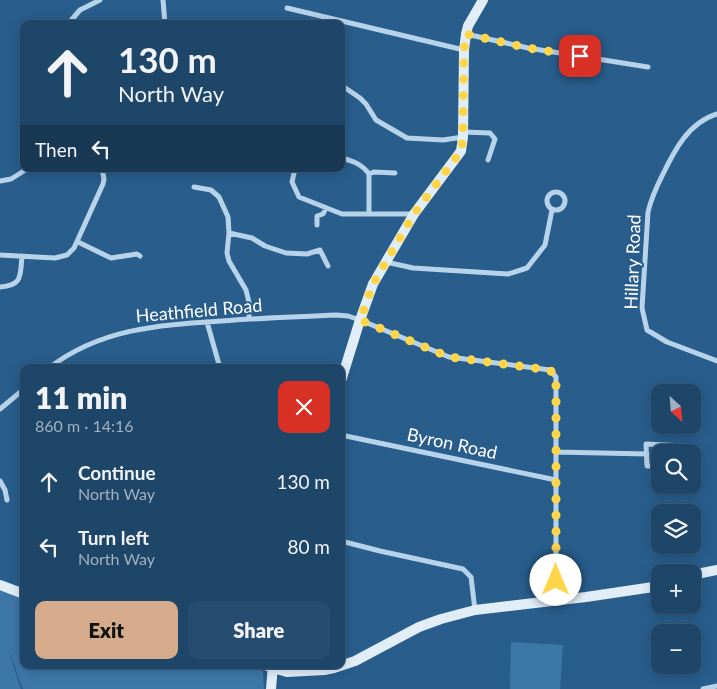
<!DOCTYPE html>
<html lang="en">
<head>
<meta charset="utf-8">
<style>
  body { margin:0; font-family:Lato,sans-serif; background:#264d6f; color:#f1f3f6; height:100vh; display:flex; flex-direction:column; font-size:19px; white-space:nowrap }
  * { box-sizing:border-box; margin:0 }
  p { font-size:16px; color:#a1b1c0 }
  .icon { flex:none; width:28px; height:28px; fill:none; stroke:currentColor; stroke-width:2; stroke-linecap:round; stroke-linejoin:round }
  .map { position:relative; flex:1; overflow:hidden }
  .sheet { position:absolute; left:20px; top:364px; width:325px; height:305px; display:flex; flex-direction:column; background:#1e4669; border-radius:10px; box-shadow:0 2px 12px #0003,0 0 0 1px #3c5e7d }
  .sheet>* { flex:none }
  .guide { position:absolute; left:20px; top:20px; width:325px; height:152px; border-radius:10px; box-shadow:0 2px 12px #0003,0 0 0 1px #3c5e7d; background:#1e4669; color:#f1f3f6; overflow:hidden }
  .needle { width:32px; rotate:154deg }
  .fabs { position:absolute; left:651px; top:384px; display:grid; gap:10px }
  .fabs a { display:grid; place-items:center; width:50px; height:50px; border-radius:10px; background:#1e4669; box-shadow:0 2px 12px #0003,0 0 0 1px #3c5e7d; font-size:25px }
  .pin { position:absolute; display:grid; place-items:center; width:42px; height:42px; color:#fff; margin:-21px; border-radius:10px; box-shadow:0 2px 8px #0006 }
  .me { position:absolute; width:55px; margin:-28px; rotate:0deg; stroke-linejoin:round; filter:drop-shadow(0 0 4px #0008) }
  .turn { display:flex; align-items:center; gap:18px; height:105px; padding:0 15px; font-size:22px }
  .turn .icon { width:65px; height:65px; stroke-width:2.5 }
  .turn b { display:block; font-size:35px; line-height:42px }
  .then { display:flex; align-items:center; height:48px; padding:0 15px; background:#0003; gap:10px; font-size:19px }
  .round { display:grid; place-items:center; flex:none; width:52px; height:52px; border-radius:10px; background:#264d6f }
  .head { display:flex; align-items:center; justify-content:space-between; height:85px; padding:0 15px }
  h1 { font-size:30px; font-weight:800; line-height:38px }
  .primary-button { display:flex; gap:10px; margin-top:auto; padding:10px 15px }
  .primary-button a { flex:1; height:58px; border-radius:10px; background:#d6ab8b; color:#111; font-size:20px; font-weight:800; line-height:58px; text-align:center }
  .primary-button a+a { background:#264d6f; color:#f1f3f6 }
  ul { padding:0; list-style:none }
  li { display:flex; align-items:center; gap:15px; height:65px; padding:0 15px }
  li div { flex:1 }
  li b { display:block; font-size:19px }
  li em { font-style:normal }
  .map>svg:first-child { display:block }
  .green { fill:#3d77a8 }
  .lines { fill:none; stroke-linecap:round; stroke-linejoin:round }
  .street { stroke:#b7d3ea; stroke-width:5 }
  .secondary { stroke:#e1eef8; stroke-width:10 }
  .route { stroke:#ffd54a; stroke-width:9; stroke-dasharray:0 16.2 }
  .labels { text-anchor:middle; stroke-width:4; stroke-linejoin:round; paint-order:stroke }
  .street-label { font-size:18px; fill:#fff; stroke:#285d8c }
</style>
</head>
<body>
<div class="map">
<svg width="717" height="689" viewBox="0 0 717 689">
  <rect width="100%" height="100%" fill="#285d8c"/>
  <path class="green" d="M 0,590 L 24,597 L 24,665 L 244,665 L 263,671 L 264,689 L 23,689 L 7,646 L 21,689 L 0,689 Z
    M 511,642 L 563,645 L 560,689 L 510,689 Z"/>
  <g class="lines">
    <path class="street" d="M 163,0 L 165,24
      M 287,8 L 464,50
      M 68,24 L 80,10 L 100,0
      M 466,34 L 528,48 L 648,67
      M 341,85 L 360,98 L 366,104 L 376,120 L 407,138 L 443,140 L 463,137
      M 717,114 C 688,123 674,151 662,176 C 656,188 651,199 648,212 L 642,308 L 647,330 L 667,342 L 717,361
      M 463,132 L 490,133 L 495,139 L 488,160
      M 341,158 C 353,161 362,164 369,174
      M 295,169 L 292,182 L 299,197 L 342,214 L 413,214
      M 0,181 L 11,179 L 27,169
      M 194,187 L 211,190 L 219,197 L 228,217 L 229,233
      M547 201a9 9 0 1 1 18 0a9 9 0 1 1-18 0Z
      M 369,214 L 369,174 L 374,172 L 395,173
      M 317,225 L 317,216 L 323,214 L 326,208
      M 78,242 L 111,258 L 137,254 L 140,256
      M 0,255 L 55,258 L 67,255 L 74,248 L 103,184 L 104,179 L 102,169
      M 386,262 L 413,268 L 508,274 L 527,268 L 545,245 L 552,210
      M 0,287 C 23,285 20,276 22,256
      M 249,319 L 249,302 L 246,290 L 229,261 L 227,253 L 229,233 L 252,238 L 265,246 L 286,253 L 307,254 L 320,250 L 328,266
      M 207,322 L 220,368
      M 49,368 C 101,328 160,325 222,321 C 260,318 298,317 336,315 L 348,316 L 360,320 L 449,357 L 550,370 L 556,377 L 556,600
      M 0,409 L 24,389
      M 341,435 L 556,480
      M 556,452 L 647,454
      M 660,466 L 647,466 L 646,444 L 684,446 L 685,452
      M 0,481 L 5,490 L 7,500
      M 341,541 L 380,551 L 463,569 L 471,577 L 475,610
      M 703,689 L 717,686"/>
    <path class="secondary" d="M 341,381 L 360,320 L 373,284 L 414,214 L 461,151 L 463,137 L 464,50 L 466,34 L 468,26 L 483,0
      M 692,575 L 717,570
      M 0,585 L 24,594
      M 265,665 L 280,670 L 287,672 L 324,670 L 334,668 L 355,661 L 419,627 L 441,619 L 475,610 L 586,597 L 660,586
      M 271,689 L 273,665"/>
  </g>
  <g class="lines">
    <path class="route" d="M 556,580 L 556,377 L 550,370 L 449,357 L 360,320 L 373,284 L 414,214 L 461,151 L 463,137 L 464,50 L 466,34 L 528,48 L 580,56"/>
  </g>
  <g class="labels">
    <g class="street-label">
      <text transform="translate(633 262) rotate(-88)" y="6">Hillary Road</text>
      <text transform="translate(199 311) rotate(-5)" y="6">Heathfield Road</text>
      <text transform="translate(452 444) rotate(12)" y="6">Byron Road</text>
    </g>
  </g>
</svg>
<div class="fabs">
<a><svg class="needle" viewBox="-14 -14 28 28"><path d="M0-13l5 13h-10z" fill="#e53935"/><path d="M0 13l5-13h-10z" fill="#a1b1c0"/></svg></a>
<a><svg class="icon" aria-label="search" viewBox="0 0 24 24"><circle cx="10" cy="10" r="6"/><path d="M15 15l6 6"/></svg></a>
<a><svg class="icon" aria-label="layers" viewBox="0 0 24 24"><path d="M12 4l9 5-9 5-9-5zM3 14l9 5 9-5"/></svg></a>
<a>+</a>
<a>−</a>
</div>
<div class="pin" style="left:580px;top:56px;background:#d93025"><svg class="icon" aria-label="arrive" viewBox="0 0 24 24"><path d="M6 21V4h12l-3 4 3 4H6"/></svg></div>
<svg class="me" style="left:556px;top:580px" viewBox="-20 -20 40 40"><circle r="19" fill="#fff"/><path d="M0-13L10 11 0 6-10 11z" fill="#ffd54a"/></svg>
<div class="guide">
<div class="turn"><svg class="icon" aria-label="ahead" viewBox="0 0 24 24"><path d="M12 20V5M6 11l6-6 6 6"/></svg><div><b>130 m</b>North Way</div></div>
<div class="then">Then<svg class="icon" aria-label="left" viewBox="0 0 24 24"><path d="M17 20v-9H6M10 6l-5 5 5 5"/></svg></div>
</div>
<section class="sheet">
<div class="head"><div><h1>11 min</h1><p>860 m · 14:16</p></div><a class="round" style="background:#d93025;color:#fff"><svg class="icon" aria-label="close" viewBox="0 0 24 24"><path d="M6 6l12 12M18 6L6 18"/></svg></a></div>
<ul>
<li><svg class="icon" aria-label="ahead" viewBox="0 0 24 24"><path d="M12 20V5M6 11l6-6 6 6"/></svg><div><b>Continue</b><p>North Way</p></div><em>130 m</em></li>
<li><svg class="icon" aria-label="left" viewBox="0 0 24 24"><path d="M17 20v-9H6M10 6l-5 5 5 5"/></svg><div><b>Turn left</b><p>North Way</p></div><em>80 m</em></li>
</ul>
<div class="primary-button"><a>Exit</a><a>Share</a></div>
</section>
</div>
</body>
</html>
